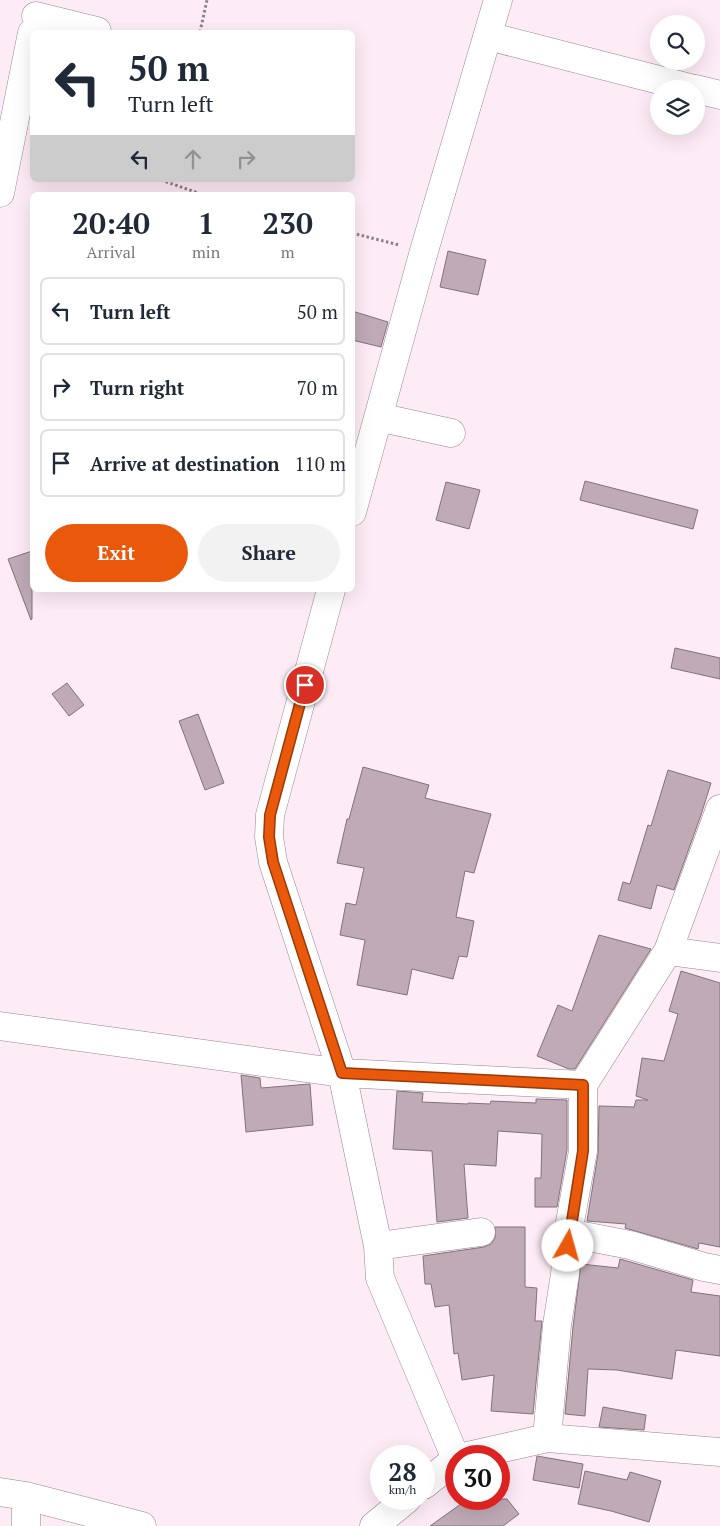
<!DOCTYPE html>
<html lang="en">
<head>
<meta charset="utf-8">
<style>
  body { margin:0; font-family:"PT Serif",serif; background:#f2f2f3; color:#1f2937; height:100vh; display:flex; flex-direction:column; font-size:19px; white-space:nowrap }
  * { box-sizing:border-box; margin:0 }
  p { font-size:16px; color:#747a83 }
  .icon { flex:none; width:28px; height:28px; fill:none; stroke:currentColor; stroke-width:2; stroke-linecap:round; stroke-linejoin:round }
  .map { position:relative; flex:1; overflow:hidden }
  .side { position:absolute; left:30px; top:192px; width:325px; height:400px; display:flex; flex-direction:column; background:#fff; border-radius:8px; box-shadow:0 5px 20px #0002 }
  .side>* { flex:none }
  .top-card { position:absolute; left:30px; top:30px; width:325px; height:152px; border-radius:8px; box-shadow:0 5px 20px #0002; background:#fff; color:#1f2937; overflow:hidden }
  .buttons { position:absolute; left:650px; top:15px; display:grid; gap:10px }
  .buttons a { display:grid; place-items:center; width:55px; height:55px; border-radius:50%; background:#fff; box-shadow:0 5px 20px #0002; font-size:25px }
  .speed { position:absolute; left:370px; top:1445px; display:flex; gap:10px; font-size:25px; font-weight:700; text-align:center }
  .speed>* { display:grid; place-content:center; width:65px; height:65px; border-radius:50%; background:#fff; box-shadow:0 5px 20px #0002; line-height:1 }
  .speed small { font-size:12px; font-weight:400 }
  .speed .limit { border:8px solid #d22; background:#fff; color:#111 }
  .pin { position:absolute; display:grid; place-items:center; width:42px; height:42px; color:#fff; margin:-21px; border:2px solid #fff; border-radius:50%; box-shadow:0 1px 5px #0007 }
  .me { position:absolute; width:55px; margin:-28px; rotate:7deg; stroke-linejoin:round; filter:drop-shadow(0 0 4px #0008) }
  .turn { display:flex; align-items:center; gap:18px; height:105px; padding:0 15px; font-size:22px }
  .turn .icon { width:65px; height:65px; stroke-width:2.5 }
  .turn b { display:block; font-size:35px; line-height:42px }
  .lanes { display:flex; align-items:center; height:48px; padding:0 15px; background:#0003; justify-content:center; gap:25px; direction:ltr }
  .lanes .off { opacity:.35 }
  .eta { display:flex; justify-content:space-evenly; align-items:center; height:85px; text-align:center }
  .eta b { font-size:30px; font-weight:700; line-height:35px }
  .button { display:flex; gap:10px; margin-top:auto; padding:10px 15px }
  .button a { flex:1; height:58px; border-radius:30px; background:#ea580c; color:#fff; font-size:20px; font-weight:700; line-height:58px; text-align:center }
  .button a+a { background:#f2f2f3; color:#1f2937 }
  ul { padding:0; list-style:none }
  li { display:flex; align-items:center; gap:15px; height:68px; margin:0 10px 8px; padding:0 5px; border:2px solid #e0e1e3; border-radius:8px }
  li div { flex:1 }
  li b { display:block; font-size:19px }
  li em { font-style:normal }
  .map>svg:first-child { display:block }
  .building { fill:#bfaab6; stroke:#84717c }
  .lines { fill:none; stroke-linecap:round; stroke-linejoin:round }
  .minor-casing { stroke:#988490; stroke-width:29 }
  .path { stroke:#8d8188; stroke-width:3; stroke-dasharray:2.5 2.5; stroke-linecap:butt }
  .minor { stroke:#fff; stroke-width:28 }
  .route-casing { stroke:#983908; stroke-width:12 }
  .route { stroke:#ea580c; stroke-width:9 }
</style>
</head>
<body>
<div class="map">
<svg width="720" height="1526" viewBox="0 0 720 1526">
  <rect width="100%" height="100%" fill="#fdebf5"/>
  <path class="building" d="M 448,251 L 486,260 L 478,295 L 440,287 Z
    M 352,311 L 388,322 L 381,347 L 352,340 Z
    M 585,481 L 698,510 L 693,529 L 580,500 Z
    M 446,482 L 480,490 L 469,529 L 436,520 Z
    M 32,551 L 32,619 L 31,620 L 8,559 Z
    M 675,648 L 720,658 L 720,679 L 671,668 Z
    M 67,683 L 84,705 L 69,716 L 52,694 Z
    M 198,714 L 224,783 L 205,790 L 179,721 Z
    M 363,767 L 429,785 L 425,798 L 491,814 L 474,873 L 465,871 L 456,917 L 474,921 L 467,957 L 459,956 L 453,979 L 412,969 L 407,995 L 357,985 L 365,940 L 340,935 L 346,903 L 356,905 L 364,868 L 337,863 L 347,819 L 349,819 Z
    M 668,770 L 711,783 L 701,815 L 674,890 L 657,885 L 651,909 L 618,900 L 623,882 L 630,884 L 648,825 L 651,826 Z
    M 599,935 L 651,949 L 575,1069 L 569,1069 L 537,1056 L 558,1005 L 572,1011 Z
    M 681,971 L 720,983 L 720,1247 L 699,1243 L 698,1249 L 625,1228 L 626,1224 L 587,1221 L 598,1154 L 599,1106 L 634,1107 L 636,1100 L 648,1100 L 636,1096 L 642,1058 L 664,1061 L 678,1014 L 669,1011 Z
    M 241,1075 L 260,1078 L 261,1088 L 310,1084 L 313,1125 L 246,1132 Z
    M 397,1091 L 423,1093 L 422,1102 L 468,1104 L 468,1103 L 490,1104 L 491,1101 L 536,1103 L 536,1099 L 567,1100 L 567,1150 L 557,1207 L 535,1207 L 535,1178 L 541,1178 L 542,1134 L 498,1131 L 496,1166 L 464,1164 L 468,1218 L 437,1222 L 432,1151 L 393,1149 Z
    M 495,1227 L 525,1227 L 525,1287 L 537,1288 L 535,1321 L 542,1321 L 533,1414 L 491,1411 L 494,1375 L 462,1380 L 458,1353 L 454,1354 L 449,1305 L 435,1307 L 431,1284 L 425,1284 L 423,1256 L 484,1247 L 491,1244 L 495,1238 Z
    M 620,1259 L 693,1280 L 691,1292 L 720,1296 L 720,1356 L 676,1350 L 672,1379 L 617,1370 L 588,1369 L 585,1416 L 565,1414 L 573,1327 L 581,1264 L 618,1268 Z
    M 603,1407 L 646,1415 L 644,1430 L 599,1427 Z
    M 537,1456 L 583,1464 L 579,1488 L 533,1480 Z
    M 585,1471 L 627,1480 L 630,1472 L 661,1481 L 649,1522 L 611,1511 L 578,1504 Z
    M 468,1499 L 507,1499 L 519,1514 L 503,1526 L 430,1526 Z"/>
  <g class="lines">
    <defs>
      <path id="minor" d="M 36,16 L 97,31
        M 488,36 L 694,89
        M 696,89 L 720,95
        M 0,193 L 32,33
        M 378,417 L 451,433
        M 352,512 L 424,251 L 498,0
        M 331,590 L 270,815 L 269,837 L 273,862 L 342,1073 L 583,1085 L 668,951 L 720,809
        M 668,951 L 720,958
        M 0,1026 L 342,1073 L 378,1246 L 380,1278 L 456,1459 L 424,1485
        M 568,1233 L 630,1245 L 704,1267 L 720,1270
        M 378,1246 L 481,1232
        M 547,1438 L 557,1325 L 565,1274 L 568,1233 L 583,1151 L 583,1085
        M 468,1456 L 547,1438 L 720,1452
        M 0,1492 L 26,1496 L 142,1526
        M 26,1496 L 26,1526
        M 374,1526 L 407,1499"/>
    </defs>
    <use href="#minor" class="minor-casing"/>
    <path class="path" d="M 200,32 L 207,0
      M 161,180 L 204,195
      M 352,233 L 399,245"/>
    <use href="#minor" class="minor"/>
  </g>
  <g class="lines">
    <defs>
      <path id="route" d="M 305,685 L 270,815 L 269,837 L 273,862 L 342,1073 L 583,1085 L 583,1151 L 568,1246"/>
    </defs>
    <use href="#route" class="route-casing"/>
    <use href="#route" class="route"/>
  </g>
</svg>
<div class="buttons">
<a><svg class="icon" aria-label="search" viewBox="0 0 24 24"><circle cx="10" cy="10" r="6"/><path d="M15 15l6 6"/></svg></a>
<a><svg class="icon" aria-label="layers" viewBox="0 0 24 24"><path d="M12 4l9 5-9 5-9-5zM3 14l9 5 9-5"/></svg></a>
</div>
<div class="speed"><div>28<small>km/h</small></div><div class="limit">30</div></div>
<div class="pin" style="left:305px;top:685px;background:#d93025"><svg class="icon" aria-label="arrive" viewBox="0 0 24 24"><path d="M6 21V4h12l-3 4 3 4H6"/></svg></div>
<svg class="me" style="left:568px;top:1246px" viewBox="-20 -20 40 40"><circle r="19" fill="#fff"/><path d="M0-13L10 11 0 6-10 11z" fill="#ea580c"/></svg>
<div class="top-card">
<div class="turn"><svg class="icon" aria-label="left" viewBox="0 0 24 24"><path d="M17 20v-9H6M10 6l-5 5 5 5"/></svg><div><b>50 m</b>Turn left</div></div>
<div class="lanes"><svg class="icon" aria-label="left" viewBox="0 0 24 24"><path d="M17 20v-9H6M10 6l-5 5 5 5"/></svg><svg class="icon off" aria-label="ahead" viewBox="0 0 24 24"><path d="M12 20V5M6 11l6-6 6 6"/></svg><svg class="icon off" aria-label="right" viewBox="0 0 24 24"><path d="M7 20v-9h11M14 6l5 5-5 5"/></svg></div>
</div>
<section class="side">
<div class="eta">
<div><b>20:40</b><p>Arrival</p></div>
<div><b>1</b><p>min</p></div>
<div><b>230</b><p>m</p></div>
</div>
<ul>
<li><svg class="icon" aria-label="left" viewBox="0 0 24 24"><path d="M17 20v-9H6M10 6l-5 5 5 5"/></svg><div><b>Turn left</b></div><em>50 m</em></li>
<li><svg class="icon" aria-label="right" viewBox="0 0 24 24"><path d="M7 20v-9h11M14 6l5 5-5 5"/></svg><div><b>Turn right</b></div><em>70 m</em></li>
<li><svg class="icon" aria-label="arrive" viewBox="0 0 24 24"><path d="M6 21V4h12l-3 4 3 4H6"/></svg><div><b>Arrive at destination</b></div><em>110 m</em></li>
</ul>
<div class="button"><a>Exit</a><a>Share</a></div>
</section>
</div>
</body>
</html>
